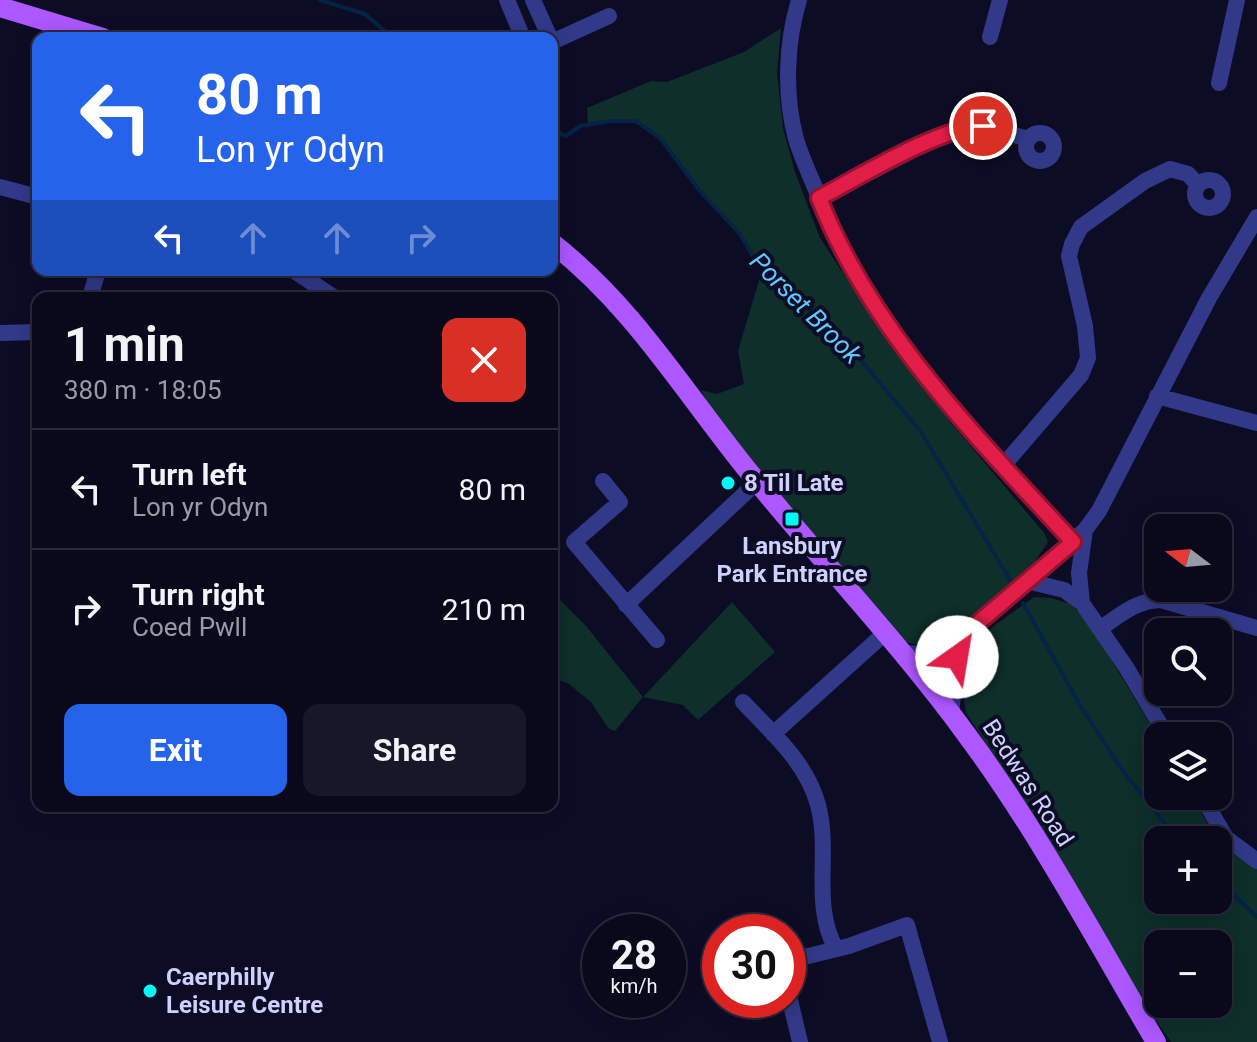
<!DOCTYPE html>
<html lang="en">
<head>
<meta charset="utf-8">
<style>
  body { margin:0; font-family:Roboto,sans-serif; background:#181729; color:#f1f3f6; height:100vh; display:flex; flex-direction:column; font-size:30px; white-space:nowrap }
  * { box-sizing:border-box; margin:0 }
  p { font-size:26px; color:#999aa3 }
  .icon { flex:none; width:44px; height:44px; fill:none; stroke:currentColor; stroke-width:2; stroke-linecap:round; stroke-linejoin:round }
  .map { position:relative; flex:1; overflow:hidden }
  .panel { position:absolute; left:32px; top:292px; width:526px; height:520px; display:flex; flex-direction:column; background:#0a091c; border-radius:16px; box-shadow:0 4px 20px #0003,0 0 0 2px #2a2a3b }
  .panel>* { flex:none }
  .hud { position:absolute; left:32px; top:32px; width:526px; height:244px; border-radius:16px; box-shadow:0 4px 20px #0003,0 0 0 2px #2a2a3b; background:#2563eb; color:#fff; overflow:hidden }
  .needle { width:52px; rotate:286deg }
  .buttons { position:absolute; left:1144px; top:514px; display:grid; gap:16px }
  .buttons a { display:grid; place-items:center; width:88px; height:88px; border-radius:16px; background:#0a091c; box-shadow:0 4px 20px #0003,0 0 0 2px #2a2a3b; font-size:40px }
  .speed { position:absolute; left:582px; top:914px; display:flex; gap:16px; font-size:40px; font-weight:700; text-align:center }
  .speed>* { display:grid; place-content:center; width:104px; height:104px; border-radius:50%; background:#0a091c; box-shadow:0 4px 20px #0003,0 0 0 2px #2a2a3b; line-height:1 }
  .speed small { font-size:20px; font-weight:400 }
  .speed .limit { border:12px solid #d22; background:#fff; color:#111 }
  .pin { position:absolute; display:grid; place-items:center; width:68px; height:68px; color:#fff; margin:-34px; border:4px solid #fff; border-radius:50%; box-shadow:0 2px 8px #0007 }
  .me { position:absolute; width:88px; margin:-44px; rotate:32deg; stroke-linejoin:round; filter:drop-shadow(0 0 6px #0008) }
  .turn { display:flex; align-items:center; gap:28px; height:168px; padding:0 32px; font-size:36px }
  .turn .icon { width:104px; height:104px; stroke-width:2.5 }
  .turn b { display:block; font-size:56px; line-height:68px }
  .lanes { display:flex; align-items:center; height:76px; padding:0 32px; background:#0003; justify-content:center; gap:40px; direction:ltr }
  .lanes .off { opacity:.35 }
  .round { display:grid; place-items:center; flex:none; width:84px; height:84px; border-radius:16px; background:#181729 }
  .overview { display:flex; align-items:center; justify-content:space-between; height:136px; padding:0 32px }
  h1 { font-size:48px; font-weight:700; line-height:60px }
  .action { display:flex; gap:16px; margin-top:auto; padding:16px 32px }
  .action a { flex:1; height:92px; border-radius:16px; background:#2563eb; color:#fff; font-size:32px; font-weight:700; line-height:92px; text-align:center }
  .action a+a { background:#181729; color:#f1f3f6 }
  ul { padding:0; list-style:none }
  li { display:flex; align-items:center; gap:24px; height:120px; padding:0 32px; border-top:2px solid #2a2a3b }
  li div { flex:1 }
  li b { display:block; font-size:30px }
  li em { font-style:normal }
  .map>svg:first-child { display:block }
  .green { fill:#0e2f2a; fill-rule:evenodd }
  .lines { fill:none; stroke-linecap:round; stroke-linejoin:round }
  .stream { stroke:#042445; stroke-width:4 }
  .minor { stroke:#323989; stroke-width:16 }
  .major { stroke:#ac57ff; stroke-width:20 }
  .route-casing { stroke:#92132f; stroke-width:20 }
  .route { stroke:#e11d48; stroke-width:14 }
  .poi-dot { fill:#00fbf6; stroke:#0d0c25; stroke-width:3 }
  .labels { text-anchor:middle; stroke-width:8; stroke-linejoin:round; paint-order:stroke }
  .poi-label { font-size:24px; font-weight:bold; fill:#d0d0ff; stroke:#0d0c25; text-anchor:start }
  .street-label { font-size:24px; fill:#d0d0ff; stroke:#0d0c25 }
  .water-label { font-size:26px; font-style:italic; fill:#5ec8ff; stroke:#0d0c25 }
</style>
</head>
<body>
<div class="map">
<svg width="1257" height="1042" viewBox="0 0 1257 1042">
  <rect width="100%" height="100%" fill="#0d0c25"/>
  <path class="green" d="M 781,28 L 777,73 L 783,128 L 795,172 L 820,238 L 874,320 L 951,423 L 1045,534 L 1048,542 L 1035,561 L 949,637 C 930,645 918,648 899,639 L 764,478 L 711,410 L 701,390 L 717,394 L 744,384 L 738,351 L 763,267 L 755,260 L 740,234 L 699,190 L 660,138 L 636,121 L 609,121 L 588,125 L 587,108 L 651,81 L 667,82 L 744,52 Z
    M 552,592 L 586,626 L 643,697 L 732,602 L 775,652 L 698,720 L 683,705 L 643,697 L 615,731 L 608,728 L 591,702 L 569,684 L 559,680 L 552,668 Z
    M 1034,597 L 1051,598 L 1071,604 L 1091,626 L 1158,737 L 1158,796 L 1192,796 C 1209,827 1223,853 1257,868 L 1257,1042 L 1171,1042 L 1144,1003 L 966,712 L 960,676 L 972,642 ZM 1158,840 L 1218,840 L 1218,900 L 1158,900 ZM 1158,944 L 1218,944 L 1218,1004 L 1158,1004 Z"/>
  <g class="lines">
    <path class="stream" d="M 320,0 L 365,14 L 393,38
      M 552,130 L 566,136 L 580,126 L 609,121 L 636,121 L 660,138 L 699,190 L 740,234 L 755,260 L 849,346 L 921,432 L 1010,580
      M 1023,603 L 1081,707 L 1122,770 L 1178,840
      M 1218,880 L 1257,917"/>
    <path class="minor" d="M 507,0 L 523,38
      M 533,0 L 550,38
      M 799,0 C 786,43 784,95 796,139 C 801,156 809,173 816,190 C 871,328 973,435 1073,542
      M 990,37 L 1000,0
      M 552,42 L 609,16
      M 1219,83 L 1237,0
      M1026 147a14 14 0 1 1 28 0a14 14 0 1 1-28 0Z
      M1195 194a14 14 0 1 1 28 0a14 14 0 1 1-28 0Z
      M 0,187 L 38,197
      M 819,198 L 915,149 L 967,126 L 983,126 L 1028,139
      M 293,270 L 335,298
      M 90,298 L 98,270
      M 0,333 L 38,332
      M 1157,396 L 1257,423
      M 1002,467 L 1081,375 L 1088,358 L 1085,326 L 1069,256 L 1072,244 L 1081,227 L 1145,181 L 1170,169 L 1188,174 L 1198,185
      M 603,481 L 620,502 L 574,542 L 657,640
      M 1085,530 L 1079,573 L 1082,603 L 1126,667 L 1167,736
      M 1027,581 L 1064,590 L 1082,603
      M 626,605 L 757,482
      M 1101,628 C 1120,615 1137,600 1161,600 L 1257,628
      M 902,653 L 933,654 L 952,645 L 1085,530 L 1099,511 L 1209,298 L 1257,217
      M 743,702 C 772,733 807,763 818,805 C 831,853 811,904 836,949
      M 951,715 L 958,640
      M 773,734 L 885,633
      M 1202,796 L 1226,838 L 1257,861
      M 788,961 L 849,946 L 907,925 L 940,1042
      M 788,992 L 800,1042"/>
    <path class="major" d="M 0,7 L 103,38
      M 552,243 C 632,305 683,390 745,467 C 818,558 900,643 969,738 C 1039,833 1096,940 1156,1042"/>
  </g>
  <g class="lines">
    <defs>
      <path id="route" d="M 957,657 L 958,640 L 1073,542 C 977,437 872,333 819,198 C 859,177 940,127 983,126"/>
    </defs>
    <use href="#route" class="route-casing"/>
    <use href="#route" class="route"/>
  </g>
  <g class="poi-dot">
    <circle cx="728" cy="483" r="8"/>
    <rect x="784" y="511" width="16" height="16" rx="4"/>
    <circle cx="150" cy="991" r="8"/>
  </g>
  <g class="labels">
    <g class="poi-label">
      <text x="744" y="491">8 Til Late</text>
      <text x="792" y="554" text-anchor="middle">Lansbury<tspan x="792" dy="28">Park Entrance</tspan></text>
      <text x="166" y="985">Caerphilly<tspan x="166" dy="28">Leisure Centre</tspan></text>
    </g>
    <g class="street-label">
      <text transform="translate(1028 783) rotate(57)" y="8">Bedwas Road</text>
    </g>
    <g class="water-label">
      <text transform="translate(806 308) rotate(45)" y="9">Porset Brook</text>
    </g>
  </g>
</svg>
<div class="buttons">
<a><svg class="needle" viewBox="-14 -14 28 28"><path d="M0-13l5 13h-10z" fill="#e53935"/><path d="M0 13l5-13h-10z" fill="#999aa3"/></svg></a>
<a><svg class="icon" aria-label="search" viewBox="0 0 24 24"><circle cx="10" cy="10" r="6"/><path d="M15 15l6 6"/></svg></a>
<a><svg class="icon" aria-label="layers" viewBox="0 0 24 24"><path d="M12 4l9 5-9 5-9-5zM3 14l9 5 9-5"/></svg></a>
<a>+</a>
<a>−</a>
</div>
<div class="speed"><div>28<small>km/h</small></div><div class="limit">30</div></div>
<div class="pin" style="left:983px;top:126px;background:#d93025"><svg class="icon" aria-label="arrive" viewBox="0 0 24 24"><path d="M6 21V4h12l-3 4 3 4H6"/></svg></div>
<svg class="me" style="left:957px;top:657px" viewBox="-20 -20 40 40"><circle r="19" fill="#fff"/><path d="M0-13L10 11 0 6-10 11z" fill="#e11d48"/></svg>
<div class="hud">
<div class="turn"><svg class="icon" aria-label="left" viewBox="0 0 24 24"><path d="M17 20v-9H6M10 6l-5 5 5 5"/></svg><div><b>80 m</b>Lon yr Odyn</div></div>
<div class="lanes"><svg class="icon" aria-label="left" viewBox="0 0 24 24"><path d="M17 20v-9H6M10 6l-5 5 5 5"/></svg><svg class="icon off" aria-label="ahead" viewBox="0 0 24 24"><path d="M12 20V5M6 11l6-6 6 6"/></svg><svg class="icon off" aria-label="ahead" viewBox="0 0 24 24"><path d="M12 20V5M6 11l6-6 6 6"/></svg><svg class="icon off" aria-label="right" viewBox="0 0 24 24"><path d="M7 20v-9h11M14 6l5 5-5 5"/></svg></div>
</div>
<section class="panel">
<div class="overview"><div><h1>1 min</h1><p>380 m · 18:05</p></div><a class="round" style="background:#d93025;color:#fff"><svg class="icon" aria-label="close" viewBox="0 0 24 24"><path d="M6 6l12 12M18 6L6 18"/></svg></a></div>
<ul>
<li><svg class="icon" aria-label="left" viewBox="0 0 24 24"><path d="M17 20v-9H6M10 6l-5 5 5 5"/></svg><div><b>Turn left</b><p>Lon yr Odyn</p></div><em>80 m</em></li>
<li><svg class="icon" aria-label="right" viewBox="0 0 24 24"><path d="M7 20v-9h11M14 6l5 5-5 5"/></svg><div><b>Turn right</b><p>Coed Pwll</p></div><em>210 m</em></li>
</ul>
<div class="action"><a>Exit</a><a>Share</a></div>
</section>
</div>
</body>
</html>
